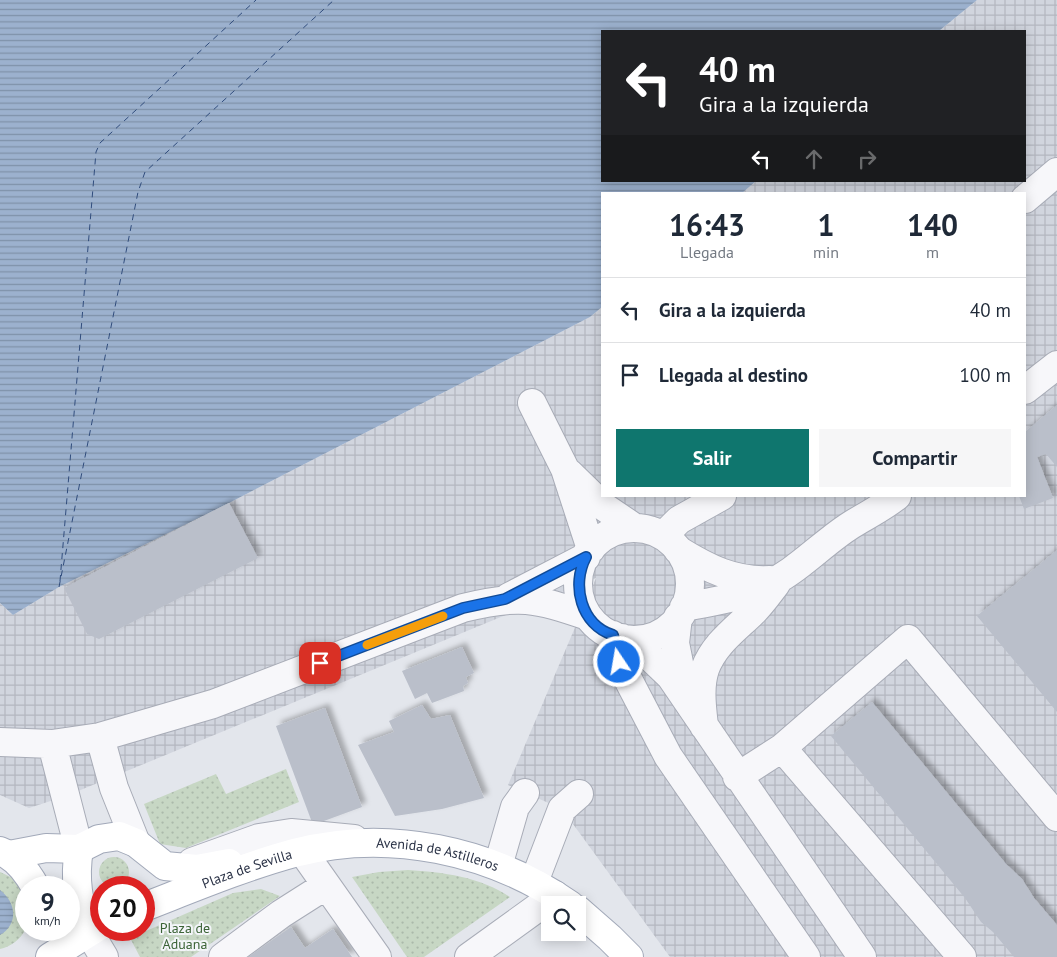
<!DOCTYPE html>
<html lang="es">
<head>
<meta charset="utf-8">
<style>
  body { margin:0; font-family:"PT Sans",sans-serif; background:#f6f6f7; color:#1f2937; height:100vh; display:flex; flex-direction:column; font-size:19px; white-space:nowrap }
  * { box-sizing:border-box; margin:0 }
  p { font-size:16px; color:#747a83 }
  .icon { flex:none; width:28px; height:28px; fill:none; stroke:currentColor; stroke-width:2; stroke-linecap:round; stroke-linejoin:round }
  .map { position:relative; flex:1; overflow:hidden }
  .details { position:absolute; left:601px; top:192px; width:425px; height:305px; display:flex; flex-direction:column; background:#fff; border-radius:0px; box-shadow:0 2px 12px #0003 }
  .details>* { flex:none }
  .guide { position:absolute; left:601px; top:30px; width:425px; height:152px; border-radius:0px; box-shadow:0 2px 12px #0003; background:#202124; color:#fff; overflow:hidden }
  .buttons { position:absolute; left:541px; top:896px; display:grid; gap:10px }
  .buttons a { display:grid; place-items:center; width:45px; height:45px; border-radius:0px; background:#fff; box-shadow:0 2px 12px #0003; font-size:25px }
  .speed { position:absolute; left:15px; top:876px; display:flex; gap:10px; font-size:25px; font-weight:700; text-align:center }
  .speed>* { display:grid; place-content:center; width:65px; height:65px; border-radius:50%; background:#fff; box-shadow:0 2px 12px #0003; line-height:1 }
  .speed small { font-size:12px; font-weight:400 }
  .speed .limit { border:8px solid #d22; background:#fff; color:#111 }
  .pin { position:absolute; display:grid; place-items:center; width:42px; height:42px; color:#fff; margin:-21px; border-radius:10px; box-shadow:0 2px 8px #0006 }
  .me { position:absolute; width:55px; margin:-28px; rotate:348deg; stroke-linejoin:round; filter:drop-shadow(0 0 4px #0008) }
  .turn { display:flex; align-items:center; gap:18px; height:105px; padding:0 15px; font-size:22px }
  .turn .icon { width:65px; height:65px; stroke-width:2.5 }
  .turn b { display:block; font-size:35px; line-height:42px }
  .lanes { display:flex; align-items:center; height:48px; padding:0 15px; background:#0003; justify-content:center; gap:25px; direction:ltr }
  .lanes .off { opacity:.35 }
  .eta { display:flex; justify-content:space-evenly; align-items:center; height:85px; text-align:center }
  .eta b { font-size:30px; font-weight:800; line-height:35px }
  .cta { display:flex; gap:10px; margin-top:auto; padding:10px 15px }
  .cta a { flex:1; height:58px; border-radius:0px; background:#0f766e; color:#fff; font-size:20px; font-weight:800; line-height:58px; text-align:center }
  .cta a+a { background:#f6f6f7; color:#1f2937 }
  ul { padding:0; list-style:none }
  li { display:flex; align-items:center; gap:15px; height:65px; padding:0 15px; border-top:1px solid #e0e1e3 }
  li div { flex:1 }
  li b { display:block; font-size:19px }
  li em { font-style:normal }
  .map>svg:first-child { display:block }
  .industrial { fill:url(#industrial-grid) }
  .grass { fill:url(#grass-dots) }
  .water { fill:url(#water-rules) }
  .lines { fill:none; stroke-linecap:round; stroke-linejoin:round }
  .ferry { stroke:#314d7d; stroke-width:1; stroke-dasharray:6 5; stroke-linecap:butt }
  .building { fill:#babfca; filter:url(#shadow) }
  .minor-casing { stroke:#a8acb7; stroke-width:30 }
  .major-casing { stroke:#a2a9b9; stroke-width:30 }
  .minor { stroke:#f7f7fa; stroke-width:28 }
  .major { stroke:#fff; stroke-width:28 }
  .route-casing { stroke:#114b97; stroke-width:12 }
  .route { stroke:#1a73e8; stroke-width:9 }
  .slow { stroke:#f59e0b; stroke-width:9 }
  .labels { text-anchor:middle; stroke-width:4; stroke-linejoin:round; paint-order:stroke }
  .street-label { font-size:14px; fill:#2a3246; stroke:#f3f5f9 }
  .park-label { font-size:14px; fill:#3b6336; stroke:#f3f5f9 }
</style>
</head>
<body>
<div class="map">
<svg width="1057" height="957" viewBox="0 0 1057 957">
  <defs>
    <pattern id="industrial-grid" width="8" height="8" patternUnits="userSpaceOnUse" patternTransform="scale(1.25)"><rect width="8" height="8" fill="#d1d5de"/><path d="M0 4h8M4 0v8" fill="none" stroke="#b4b7c0"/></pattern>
    <pattern id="grass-dots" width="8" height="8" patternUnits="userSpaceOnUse" patternTransform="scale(1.25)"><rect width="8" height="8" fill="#c7d7c4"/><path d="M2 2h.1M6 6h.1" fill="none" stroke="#abb9aa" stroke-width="1.8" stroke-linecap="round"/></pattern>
    <pattern id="water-rules" width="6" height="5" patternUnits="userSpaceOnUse" patternTransform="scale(1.25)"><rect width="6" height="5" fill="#9cb1ce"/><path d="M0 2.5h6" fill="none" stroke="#7f91a9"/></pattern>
    <filter id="shadow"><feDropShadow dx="4.5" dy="-4.5" stdDeviation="2.5" flood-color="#0004"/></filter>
  </defs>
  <rect width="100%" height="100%" fill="#e3e6ec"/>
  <path class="industrial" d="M 977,0 L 1057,0 L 1057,957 L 670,957 L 562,809 L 508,785 L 596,578 L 66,796 L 29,808 L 0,795 L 0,603 L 13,615 L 59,587 L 229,503 L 590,317 L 602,307 L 602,496 L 1025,496 L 1025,194 L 741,194 L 756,181 L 1025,181 L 1025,31 L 939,31 Z"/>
  <path class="grass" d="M 286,769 L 299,802 L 186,848 L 160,844 L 144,804 L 216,774 L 226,794 Z
    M99 872a15 15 0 1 1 30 0a15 15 0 1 1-30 0Z
    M 408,870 C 442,872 481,877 510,897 L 424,957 L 407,957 L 352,877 L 379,872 Z
    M 0,872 C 7,875 15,879 21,884 C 27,891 29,922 25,930 C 21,939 10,947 0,949 Z
    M 261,889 L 280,896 L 191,957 L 140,957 L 130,938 L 233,893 Z"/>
  <path class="water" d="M 0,0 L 977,0 L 939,31 L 602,31 L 602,181 L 756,181 L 741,194 L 602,194 L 602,307 L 590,317 L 229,503 L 59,587 L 13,615 L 0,603 Z
    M 0,890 C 16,902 19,924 0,935 Z"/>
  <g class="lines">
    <path class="ferry" d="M 60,581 L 96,152 L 100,143 L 256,0
      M 59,587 L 138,192 L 145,172 L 334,0"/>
  </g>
  <path class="building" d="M 1057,405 L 1057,467 L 1046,454 L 1037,457 L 1053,498 L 1024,509 L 1019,496 L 1025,496 L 1025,432 Z
    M 229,503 L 258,558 L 99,639 L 87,634 L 64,588 Z
    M 1057,550 L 1057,712 L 977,616 Z
    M 462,647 L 474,673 L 466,677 L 468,683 L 463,686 L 464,691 L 432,703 L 427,693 L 415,699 L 402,671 Z
    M 872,702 L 1006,864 L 1022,879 L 1034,898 L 1057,925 L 1057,957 L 1014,957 L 993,932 L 981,922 L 965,898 L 831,736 Z
    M 422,705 L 431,719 L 450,715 L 484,798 L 442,809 L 395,816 L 358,745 L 394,732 L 389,721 Z
    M 325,708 L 362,807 L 313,825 L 276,726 Z
    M 291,927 L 305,948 L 333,929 L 352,957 L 248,957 Z"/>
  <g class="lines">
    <defs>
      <path id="minor" d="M 1025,199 L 1057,172
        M 1025,390 L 1057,365
        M 532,403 L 565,469 L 591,549
        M 569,473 L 604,507 L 635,528
        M578 584a56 56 0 1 1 112 0a56 56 0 1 1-112 0Z
        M 663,536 L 679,520 L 722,496
        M 678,550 C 707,568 734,582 770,580
        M 509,597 L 586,557
        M 684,607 C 711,602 738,598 763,587 C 796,573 821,544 851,525 C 867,515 882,508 897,496
        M 678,617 L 675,643 L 685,693
        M 613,635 L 619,662 L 668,756 L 806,957
        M 622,638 L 648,655 L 671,677 L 862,957
        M 704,726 C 702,708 699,687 705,669 C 714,644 736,629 754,611 C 762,603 769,593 776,584
        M 100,737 L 114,788 L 136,843
        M 0,742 L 52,744 L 100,737 L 213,704 L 463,608 C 519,594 535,598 588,616
        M 52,744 L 79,849
        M 782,748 L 962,957
        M 737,777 L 782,748 L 908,639 L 1057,817
        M 303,852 L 377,957
        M 192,862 L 259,838 L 291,833 L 354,839
        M 498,866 L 515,807 L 525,793
        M 534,882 L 562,809 L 579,794
        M 89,932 L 104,957
        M 223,957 L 281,914 L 325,886
        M 469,957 L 555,895"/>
      <g id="major">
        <path d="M 79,849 C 74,879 78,903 89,932"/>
        <path d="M 0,851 C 16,857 28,873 36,888"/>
        <path d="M 9,855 L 46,848 L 79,849 L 99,839 L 119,836 L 136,843 L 165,866 L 197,869 L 229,863"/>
        <path id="s1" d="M 144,907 C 193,888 243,867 294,853 C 388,828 491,850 570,905"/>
        <path d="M 578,910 L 610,938 L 629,957"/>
        <path d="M 50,957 L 101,925"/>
      </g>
    </defs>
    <use href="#minor" class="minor-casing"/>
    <use href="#major" class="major-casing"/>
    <use href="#minor" class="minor"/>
    <use href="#major" class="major"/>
  </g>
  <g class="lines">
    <defs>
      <path id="route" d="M 320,663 L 463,608 L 505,599 L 586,557 C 571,585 581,625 613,635 L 619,662"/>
    </defs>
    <use href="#route" class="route-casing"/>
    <use href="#route" class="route"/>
    <path class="slow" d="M 367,645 L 443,616"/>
  </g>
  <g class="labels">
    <g class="street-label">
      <text dy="5" stroke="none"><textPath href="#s1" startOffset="305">Avenida de Astilleros</textPath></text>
      <text dy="5" stroke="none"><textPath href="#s1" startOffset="110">Plaza de Sevilla</textPath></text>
    </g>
    <g class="park-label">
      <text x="185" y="933">Plaza de<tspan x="185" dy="16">Aduana</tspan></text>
    </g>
  </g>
</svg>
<div class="buttons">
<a><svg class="icon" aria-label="search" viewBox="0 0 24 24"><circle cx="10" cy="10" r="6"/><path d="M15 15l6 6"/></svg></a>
</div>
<div class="speed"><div>9<small>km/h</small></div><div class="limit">20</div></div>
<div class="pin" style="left:320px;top:663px;background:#d93025"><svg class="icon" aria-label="arrive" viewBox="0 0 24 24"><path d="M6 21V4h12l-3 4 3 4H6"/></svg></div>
<svg class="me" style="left:619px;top:662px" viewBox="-20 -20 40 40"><circle r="17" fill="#1a73e8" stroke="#fff" stroke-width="3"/><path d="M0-11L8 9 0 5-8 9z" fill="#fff"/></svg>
<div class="guide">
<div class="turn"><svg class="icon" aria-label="left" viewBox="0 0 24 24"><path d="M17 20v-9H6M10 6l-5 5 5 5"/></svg><div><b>40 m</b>Gira a la izquierda</div></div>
<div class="lanes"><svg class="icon" aria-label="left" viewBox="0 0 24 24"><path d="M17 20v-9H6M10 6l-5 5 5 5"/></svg><svg class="icon off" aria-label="ahead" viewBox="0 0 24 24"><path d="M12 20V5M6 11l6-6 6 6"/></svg><svg class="icon off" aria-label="right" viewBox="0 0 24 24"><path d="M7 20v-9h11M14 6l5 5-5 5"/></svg></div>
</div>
<section class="details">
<div class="eta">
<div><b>16:43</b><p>Llegada</p></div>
<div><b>1</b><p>min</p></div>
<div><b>140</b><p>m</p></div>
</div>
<ul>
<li><svg class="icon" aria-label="left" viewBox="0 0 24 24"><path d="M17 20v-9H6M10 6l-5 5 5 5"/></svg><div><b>Gira a la izquierda</b></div><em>40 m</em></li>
<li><svg class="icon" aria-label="arrive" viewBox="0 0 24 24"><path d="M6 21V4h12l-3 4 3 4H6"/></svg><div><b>Llegada al destino</b></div><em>100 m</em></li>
</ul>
<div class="cta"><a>Salir</a><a>Compartir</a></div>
</section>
</div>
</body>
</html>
